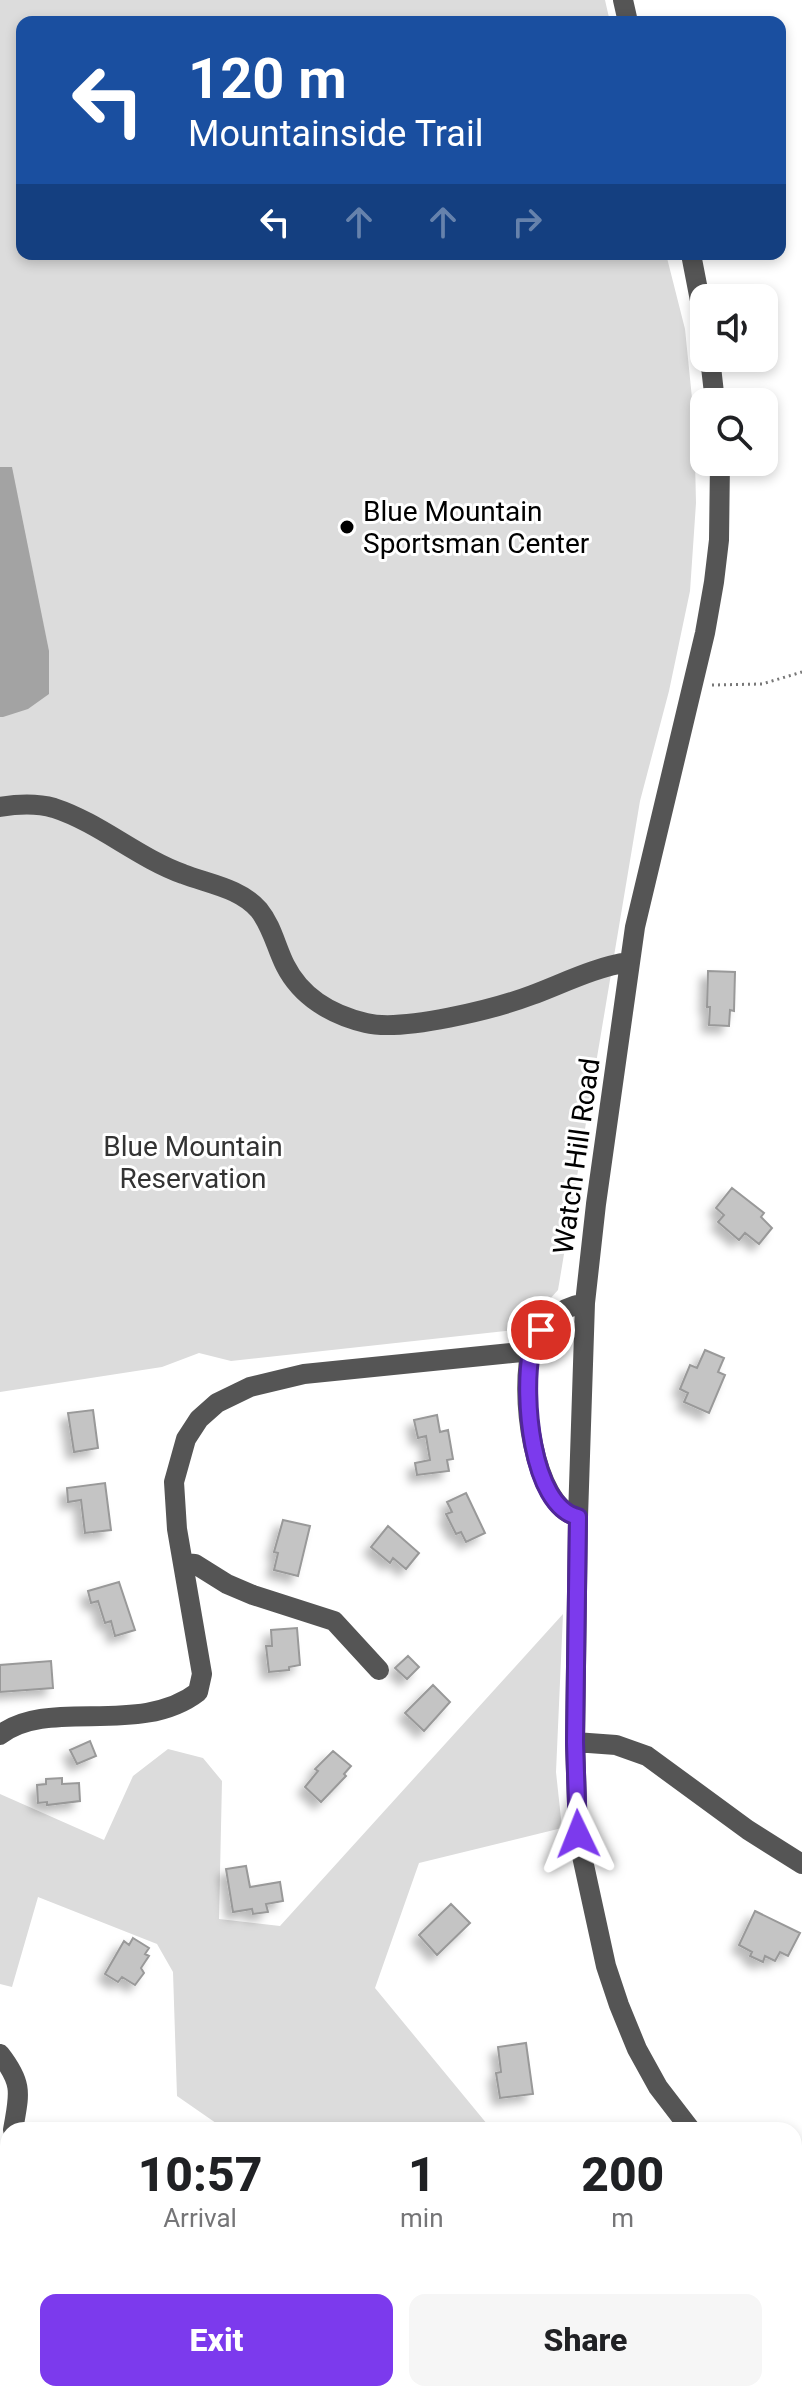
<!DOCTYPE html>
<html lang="en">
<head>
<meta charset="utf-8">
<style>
  body { margin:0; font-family:Roboto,sans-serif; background:#f6f6f6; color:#202124; height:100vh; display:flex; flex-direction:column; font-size:30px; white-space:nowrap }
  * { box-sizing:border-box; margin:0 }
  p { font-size:26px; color:#757577 }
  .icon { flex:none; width:44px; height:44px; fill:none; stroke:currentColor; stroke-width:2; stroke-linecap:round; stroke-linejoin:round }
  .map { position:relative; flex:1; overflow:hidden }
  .drawer { position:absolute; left:0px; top:2122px; width:802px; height:280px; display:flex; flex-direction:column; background:#fff; border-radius:24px 24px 0 0; box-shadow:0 4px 12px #0003 }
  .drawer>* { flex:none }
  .banner { position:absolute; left:16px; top:16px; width:770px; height:244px; border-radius:16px; box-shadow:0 4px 12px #0003; background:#1a4fa0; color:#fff; overflow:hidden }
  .tools { position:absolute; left:690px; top:284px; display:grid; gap:16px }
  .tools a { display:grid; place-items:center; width:88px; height:88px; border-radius:16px; background:#fff; box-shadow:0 4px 12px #0003; font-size:40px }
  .pin { position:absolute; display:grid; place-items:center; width:68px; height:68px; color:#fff; margin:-34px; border:4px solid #fff; border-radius:50%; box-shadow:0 2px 8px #0007 }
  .me { position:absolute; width:88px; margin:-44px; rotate:358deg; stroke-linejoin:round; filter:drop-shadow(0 0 6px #0008) }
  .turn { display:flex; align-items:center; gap:28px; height:168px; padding:0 40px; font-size:36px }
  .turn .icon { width:104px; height:104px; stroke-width:2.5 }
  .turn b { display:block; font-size:56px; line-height:68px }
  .lanes { display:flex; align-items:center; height:76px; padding:0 40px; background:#0003; justify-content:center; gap:40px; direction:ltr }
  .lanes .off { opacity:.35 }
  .eta { display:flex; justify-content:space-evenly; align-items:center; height:136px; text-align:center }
  .eta b { font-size:48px; font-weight:800; line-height:56px }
  .primary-button { display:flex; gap:16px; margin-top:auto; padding:16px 40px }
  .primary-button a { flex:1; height:92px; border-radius:16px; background:#7c3aed; color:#fff; font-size:32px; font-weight:800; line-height:92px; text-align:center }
  .primary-button a+a { background:#f6f6f6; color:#202124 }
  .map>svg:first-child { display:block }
  .green { fill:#dcdcdc }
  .water { fill:#a3a3a3 }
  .building { fill:#c4c4c4; stroke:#999; stroke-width:2; filter:url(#shadow) }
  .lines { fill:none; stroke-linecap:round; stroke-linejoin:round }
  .path { stroke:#777; stroke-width:3; stroke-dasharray:2 4; stroke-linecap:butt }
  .minor { stroke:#555; stroke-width:20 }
  .route-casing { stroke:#51269a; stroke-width:20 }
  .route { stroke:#7c3aed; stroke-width:14 }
  .poi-dot { fill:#000; stroke:#fff; stroke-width:3 }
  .labels { text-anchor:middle; stroke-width:6; stroke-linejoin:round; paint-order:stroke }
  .poi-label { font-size:28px; fill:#000; stroke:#fff; text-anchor:start }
  .park-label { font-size:28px; fill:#333; stroke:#fff }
  .street-label { font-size:28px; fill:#000; stroke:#fff }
</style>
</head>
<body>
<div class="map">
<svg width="802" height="2402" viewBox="0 0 802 2402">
  <defs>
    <filter id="shadow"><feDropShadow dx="-7" dy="7" stdDeviation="4" flood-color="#0004"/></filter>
  </defs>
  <rect width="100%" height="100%" fill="#fff"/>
  <path class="green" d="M 0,0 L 605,0 L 610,22 L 22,22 L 22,254 L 666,254 L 685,329 L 694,418 L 696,503 L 690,591 L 669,691 L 640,801 L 558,1290 L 523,1329 L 231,1361 L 199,1353 L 162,1367 L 0,1392 Z
    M 563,1614 L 556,1772 L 562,1828 L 419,1863 L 375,1988 L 492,2130 L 226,2130 L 177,2096 L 173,1972 L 157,1944 L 38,1897 L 12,1987 L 0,1984 L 0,1794 L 104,1840 L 133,1776 L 168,1749 L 203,1758 L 222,1781 L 219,1919 L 280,1926 Z
    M 0,2268 L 8,2280 L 8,2394 L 633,2394 L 687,2402 L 0,2402 Z"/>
  <path class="water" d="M 0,467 L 12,467 L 49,651 L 49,694 L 28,709 L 3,717 L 0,717 Z"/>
  <path class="building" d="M 708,971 L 735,972 L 734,1011 L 730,1010 L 729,1026 L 709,1025 L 710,1007 L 707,1007 Z
    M 732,1188 L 764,1213 L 761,1217 L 772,1228 L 759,1244 L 745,1233 L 739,1240 L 718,1222 L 724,1215 L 716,1208 Z
    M 705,1350 L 724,1358 L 718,1372 L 725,1375 L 709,1413 L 684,1402 L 688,1393 L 680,1389 L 690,1365 L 697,1368 Z
    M 93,1410 L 98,1448 L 74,1452 L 68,1413 Z
    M 437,1415 L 440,1432 L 448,1430 L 453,1459 L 447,1460 L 449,1471 L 417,1475 L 415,1463 L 430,1460 L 426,1436 L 418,1438 L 414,1420 Z
    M 105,1483 L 111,1530 L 85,1533 L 81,1500 L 68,1502 L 67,1488 Z
    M 466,1493 L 485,1533 L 466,1542 L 461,1532 L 456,1534 L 446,1514 L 452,1512 L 447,1502 Z
    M 283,1520 L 310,1526 L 298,1576 L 274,1570 L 278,1553 L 274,1552 Z
    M 388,1526 L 419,1553 L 406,1569 L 393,1558 L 390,1563 L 371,1547 Z
    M 119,1582 L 135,1630 L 115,1636 L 111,1621 L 105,1623 L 98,1601 L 91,1603 L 88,1591 Z
    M 297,1628 L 300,1665 L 289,1667 L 289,1670 L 269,1672 L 266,1646 L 272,1646 L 271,1630 Z
    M 408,1656 L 419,1667 L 407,1679 L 395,1668 Z
    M 51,1661 L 53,1688 L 0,1692 L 0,1665 Z
    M 433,1685 L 450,1702 L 424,1731 L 405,1713 Z
    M 90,1741 L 96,1756 L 77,1764 L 70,1750 Z
    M 333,1751 L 351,1766 L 344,1774 L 346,1776 L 321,1802 L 305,1787 L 318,1771 L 315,1769 Z
    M 62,1778 L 62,1784 L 79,1783 L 80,1801 L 47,1805 L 47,1802 L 38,1803 L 37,1785 L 46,1784 L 46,1779 Z
    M 246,1866 L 250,1887 L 280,1882 L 283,1901 L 266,1904 L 268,1912 L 253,1914 L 252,1909 L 233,1912 L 226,1869 Z
    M 451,1904 L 470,1923 L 437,1955 L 419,1935 Z
    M 755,1911 L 800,1933 L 788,1956 L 780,1952 L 775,1961 L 765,1956 L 763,1962 L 750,1956 L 752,1952 L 739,1945 Z
    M 133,1938 L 149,1948 L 145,1954 L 149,1956 L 141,1968 L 144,1973 L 135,1985 L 122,1977 L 118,1982 L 105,1974 L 124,1941 L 129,1945 Z
    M 526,2043 L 533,2094 L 500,2098 L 496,2073 L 501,2072 L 498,2047 Z"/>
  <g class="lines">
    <path class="path" d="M 712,685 L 762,684 L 802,672"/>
    <path class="minor" d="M 623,0 L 628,22
      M 691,254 L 704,321
      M 710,358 L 715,402
      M 0,807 C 18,804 36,803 54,808 C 100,823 138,858 183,874 C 209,884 240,888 259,910 C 272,926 276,947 285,965 C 301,997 332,1015 366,1023 C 403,1032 495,1009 532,995 C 564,983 595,967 629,962
      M 578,1517 C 532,1507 519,1387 532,1349 C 541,1323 558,1308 585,1303
      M 183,1563 L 195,1564 L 227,1584 L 253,1595 L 334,1621 L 379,1670
      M 0,1735 C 48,1697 140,1737 198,1692 L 202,1674 L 177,1529 L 174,1482 L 186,1439 L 199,1419 L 217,1403 L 250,1387 L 304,1374 L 531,1351
      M 575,1742 L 616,1745 L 647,1756 L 748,1830 L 802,1864
      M 0,2054 C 24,2085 19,2094 13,2130
      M 691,2130 L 658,2087 L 637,2049 L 619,2005 L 606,1966 L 582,1856 L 578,1834 L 575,1742 L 578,1517 L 585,1303 L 596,1204 L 635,927 L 705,633 L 714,582 L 719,540 L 720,462
      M 8,2157 L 4,2171 L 8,2199
      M 794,2238 L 802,2246"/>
  </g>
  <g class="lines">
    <defs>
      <path id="route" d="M 541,1330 C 538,1338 533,1345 531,1353 C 523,1393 530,1506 578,1517 L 575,1742 L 578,1834"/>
    </defs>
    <use href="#route" class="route-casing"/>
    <use href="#route" class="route"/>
  </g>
  <circle class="poi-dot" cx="347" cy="527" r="8"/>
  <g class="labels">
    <g class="poi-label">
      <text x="363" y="521">Blue Mountain<tspan x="363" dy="32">Sportsman Center</tspan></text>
    </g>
    <g class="park-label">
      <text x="193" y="1156">Blue Mountain<tspan x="193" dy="32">Reservation</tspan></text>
    </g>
    <g class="street-label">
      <text transform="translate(576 1156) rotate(-82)" y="10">Watch Hill Road</text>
    </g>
  </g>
</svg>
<div class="tools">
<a><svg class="icon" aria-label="sound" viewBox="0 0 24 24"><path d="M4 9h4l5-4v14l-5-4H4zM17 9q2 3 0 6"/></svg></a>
<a><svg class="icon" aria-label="search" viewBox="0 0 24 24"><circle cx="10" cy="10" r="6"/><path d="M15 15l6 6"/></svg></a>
</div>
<div class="pin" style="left:541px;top:1330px;background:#d93025"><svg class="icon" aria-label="arrive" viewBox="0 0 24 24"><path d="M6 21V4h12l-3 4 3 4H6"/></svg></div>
<svg class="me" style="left:578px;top:1834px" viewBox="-20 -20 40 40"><path d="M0-17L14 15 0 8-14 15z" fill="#7c3aed" stroke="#fff" stroke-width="4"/></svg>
<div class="banner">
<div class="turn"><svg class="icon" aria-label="left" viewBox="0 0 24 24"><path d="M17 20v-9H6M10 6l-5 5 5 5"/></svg><div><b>120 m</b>Mountainside Trail</div></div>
<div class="lanes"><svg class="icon" aria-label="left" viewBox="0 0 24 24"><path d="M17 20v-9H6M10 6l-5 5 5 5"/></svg><svg class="icon off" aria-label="ahead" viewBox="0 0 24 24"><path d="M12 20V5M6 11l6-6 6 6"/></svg><svg class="icon off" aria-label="ahead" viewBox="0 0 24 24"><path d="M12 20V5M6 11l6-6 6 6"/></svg><svg class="icon off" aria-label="right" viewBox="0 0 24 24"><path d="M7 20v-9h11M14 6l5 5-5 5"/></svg></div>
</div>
<section class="drawer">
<div class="eta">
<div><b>10:57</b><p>Arrival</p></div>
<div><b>1</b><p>min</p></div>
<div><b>200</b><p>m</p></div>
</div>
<div class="primary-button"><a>Exit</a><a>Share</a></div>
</section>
</div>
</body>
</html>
